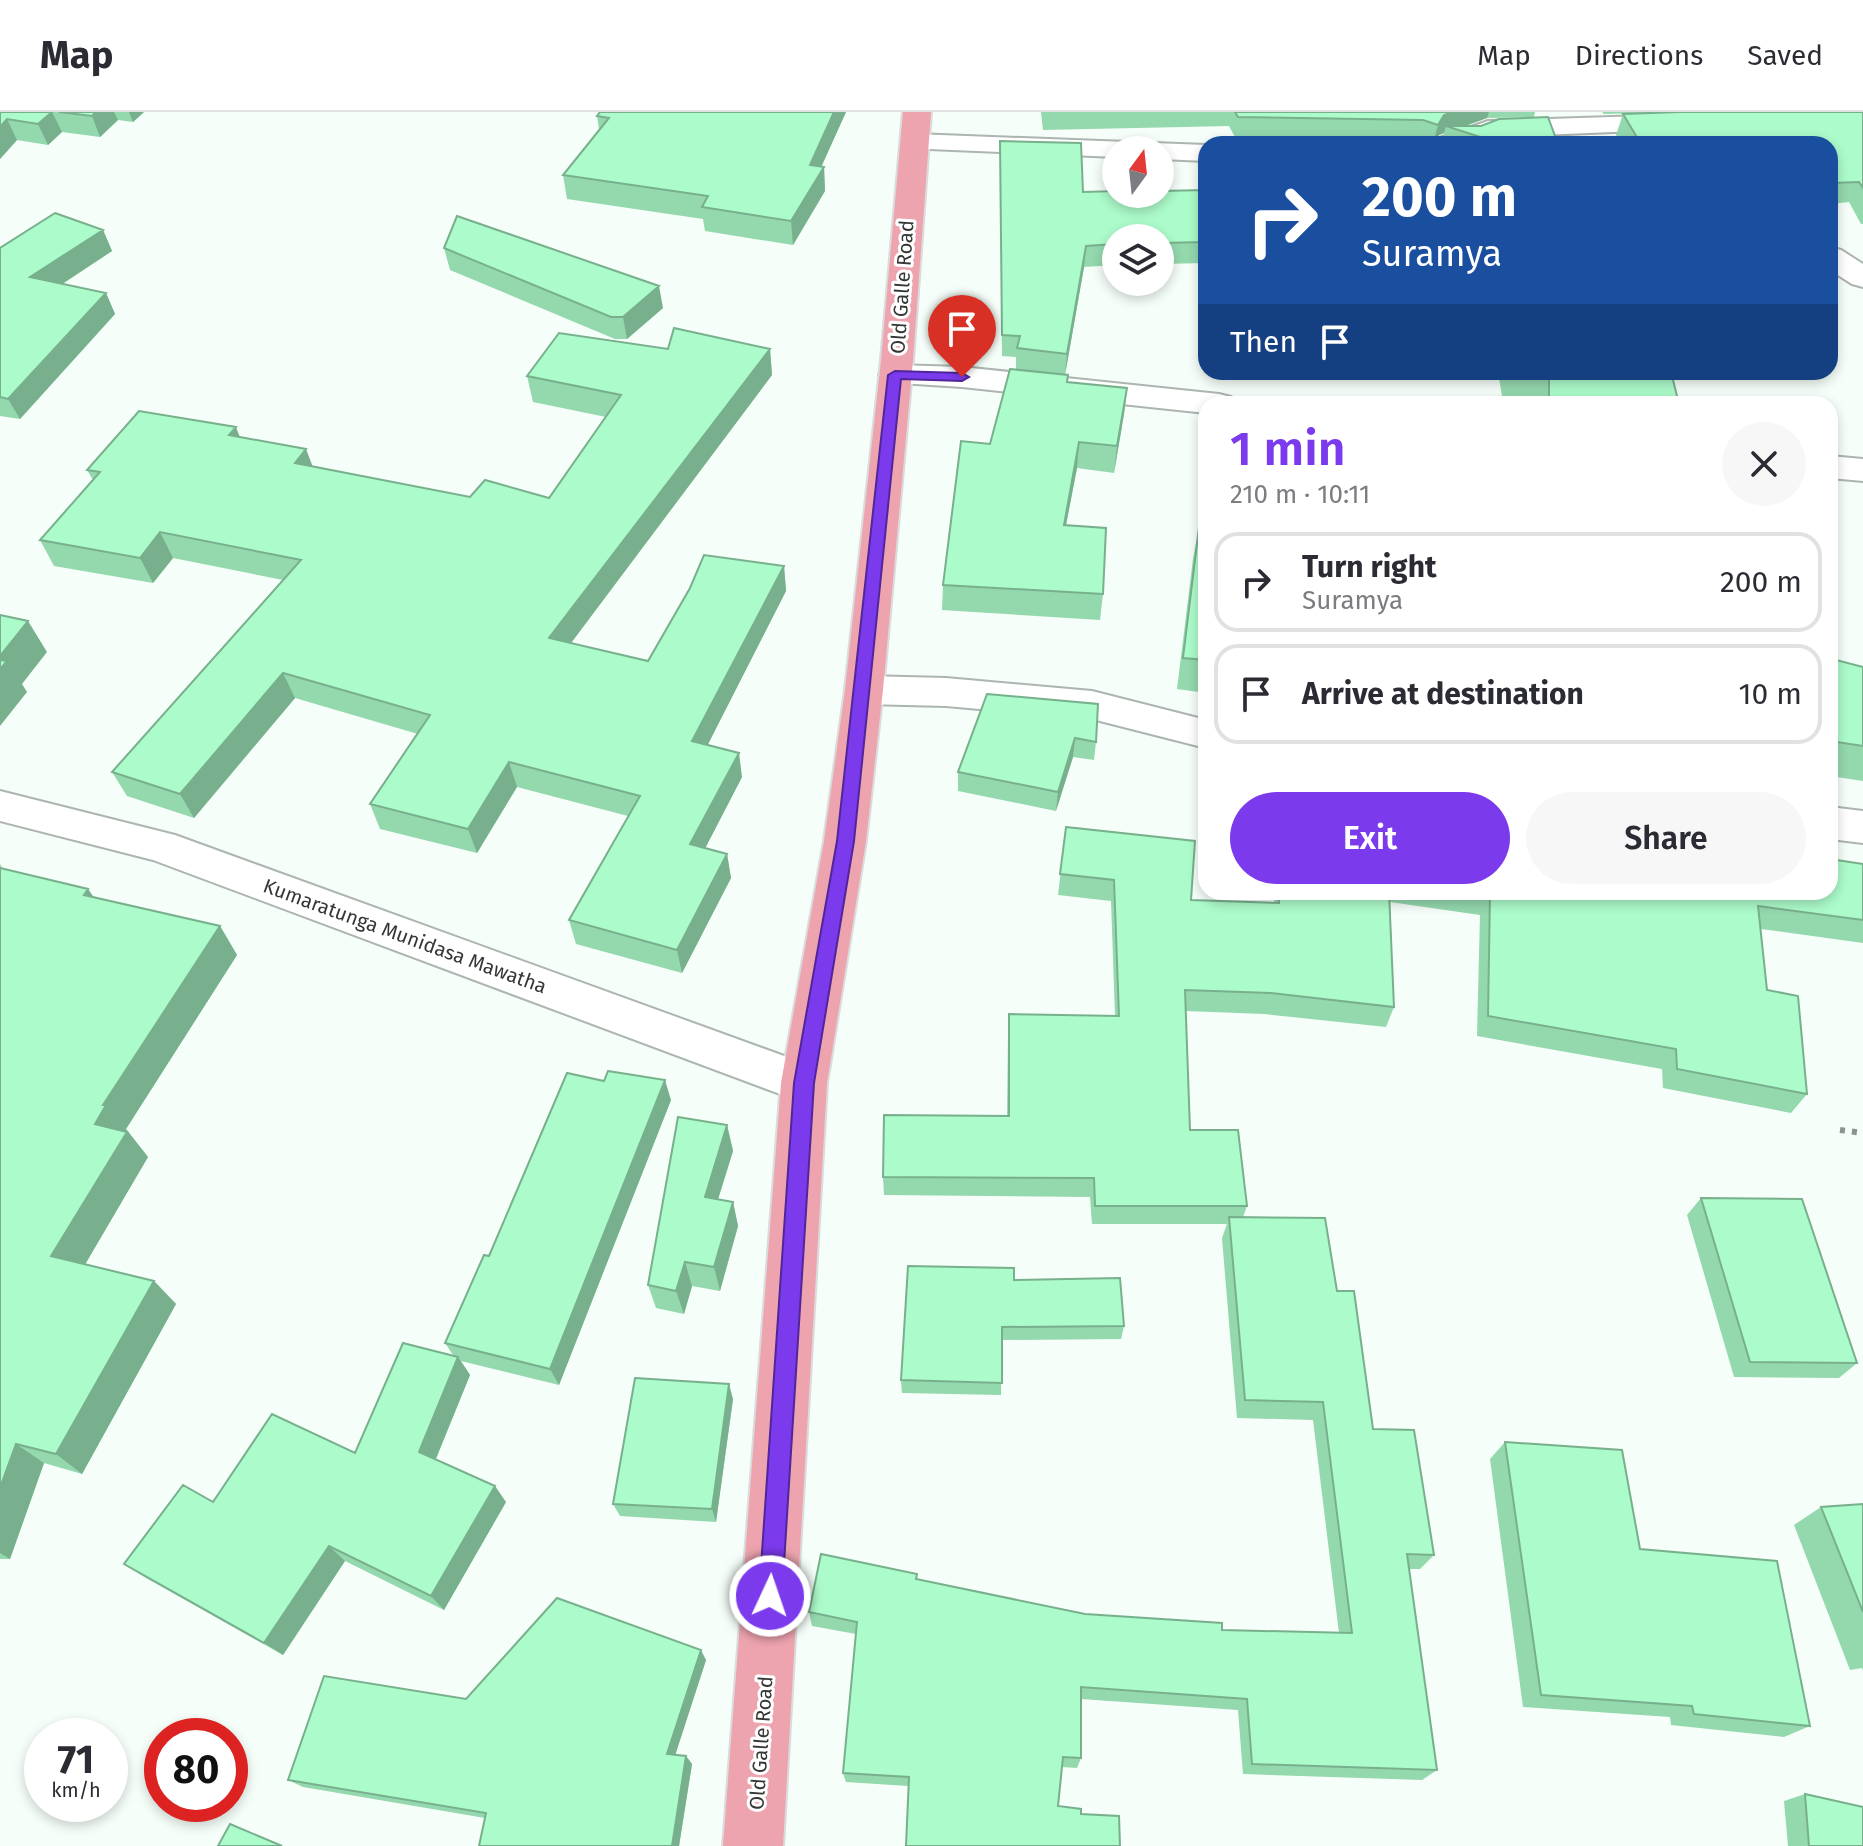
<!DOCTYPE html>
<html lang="en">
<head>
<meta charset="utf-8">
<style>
  body { margin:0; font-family:"Fira Sans",sans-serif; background:#f7f7f7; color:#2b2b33; height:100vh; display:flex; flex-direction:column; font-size:30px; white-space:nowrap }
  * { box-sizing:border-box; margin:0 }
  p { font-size:26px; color:#7c7c81 }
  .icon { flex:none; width:44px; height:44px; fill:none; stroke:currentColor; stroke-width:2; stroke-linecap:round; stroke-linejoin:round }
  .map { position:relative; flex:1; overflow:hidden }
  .panel { position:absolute; left:1198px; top:284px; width:640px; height:504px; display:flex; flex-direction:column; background:#fff; border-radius:24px; box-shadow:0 4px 12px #0003 }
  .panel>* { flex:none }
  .guide { position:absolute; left:1198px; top:24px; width:640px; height:244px; border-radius:24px; box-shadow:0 4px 12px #0003; background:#1a4fa0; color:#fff; overflow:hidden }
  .needle { width:52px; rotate:15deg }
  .tools { position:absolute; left:1102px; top:24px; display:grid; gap:16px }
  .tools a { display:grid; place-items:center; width:72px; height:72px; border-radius:50%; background:#fff; box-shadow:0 4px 12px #0003; font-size:40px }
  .speed { position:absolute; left:24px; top:1606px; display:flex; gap:16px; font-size:40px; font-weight:700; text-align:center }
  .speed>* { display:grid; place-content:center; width:104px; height:104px; border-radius:50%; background:#fff; box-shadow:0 4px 12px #0003; line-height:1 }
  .speed small { font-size:20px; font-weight:400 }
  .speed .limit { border:12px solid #d22; background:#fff; color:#111 }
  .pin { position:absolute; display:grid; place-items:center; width:68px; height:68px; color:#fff; margin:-82px -34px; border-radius:50% 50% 50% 0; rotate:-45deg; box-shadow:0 0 8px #0007 }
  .pin .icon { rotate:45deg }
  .me { position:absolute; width:88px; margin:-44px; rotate:3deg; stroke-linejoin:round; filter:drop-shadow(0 0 6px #0008) }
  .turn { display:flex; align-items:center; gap:28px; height:168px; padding:0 32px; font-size:36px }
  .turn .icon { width:104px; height:104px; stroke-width:2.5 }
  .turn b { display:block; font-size:56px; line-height:68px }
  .then { display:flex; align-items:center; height:76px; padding:0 32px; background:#0003; gap:16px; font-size:30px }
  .round { display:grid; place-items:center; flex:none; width:84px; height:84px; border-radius:42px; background:#f7f7f7 }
  .head { display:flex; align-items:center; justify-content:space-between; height:136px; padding:0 32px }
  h1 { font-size:48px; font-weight:600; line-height:60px; color:#7c3aed }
  .cta { display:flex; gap:16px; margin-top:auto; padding:16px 32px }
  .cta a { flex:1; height:92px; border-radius:48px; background:#7c3aed; color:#fff; font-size:32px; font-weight:600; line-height:92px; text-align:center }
  .cta a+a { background:#f7f7f7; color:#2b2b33 }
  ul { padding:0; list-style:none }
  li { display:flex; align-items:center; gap:24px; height:100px; margin:0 16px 12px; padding:0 16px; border:4px solid #e1e1e2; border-radius:24px }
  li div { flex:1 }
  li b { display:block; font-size:30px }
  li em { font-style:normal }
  header { display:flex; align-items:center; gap:48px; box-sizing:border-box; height:112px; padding:0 40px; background:#fff; border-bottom:2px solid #e1e1e2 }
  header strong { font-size:38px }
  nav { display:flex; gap:44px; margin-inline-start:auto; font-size:28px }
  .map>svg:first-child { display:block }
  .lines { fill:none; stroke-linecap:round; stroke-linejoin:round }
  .minor-casing { stroke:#acb5af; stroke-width:4 }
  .trunk-casing { stroke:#dadbdb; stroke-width:4 }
  .path { stroke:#8c928e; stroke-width:6; stroke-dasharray:5 7; stroke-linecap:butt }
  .minor { fill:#fff; fill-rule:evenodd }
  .trunk { fill:#eea4af; fill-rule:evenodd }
  .wall { fill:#94d8ae }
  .shaded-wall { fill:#78b08d }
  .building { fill:#acfbca; stroke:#78b08d; stroke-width:2 }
  .route { fill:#7c3aed; stroke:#51269a; stroke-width:2 }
  .labels { text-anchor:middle; stroke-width:6; stroke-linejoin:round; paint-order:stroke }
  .street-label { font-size:20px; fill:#343735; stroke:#fff }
</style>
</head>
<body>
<header>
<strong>Map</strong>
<nav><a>Map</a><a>Directions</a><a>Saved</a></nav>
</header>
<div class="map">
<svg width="1863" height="1734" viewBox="0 0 1863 1734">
  <rect width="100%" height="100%" fill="#f5fef8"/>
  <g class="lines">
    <defs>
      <path id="minor" d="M 1675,3 L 1685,5 L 1689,11 L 1685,17 L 1492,25 L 1475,32 L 1436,32 L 1440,26 L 1488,9 Z
        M 915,22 L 1206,33 L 1206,49 L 1160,47 L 1160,38 L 1116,38 L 1116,45 L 905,36 L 901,30 L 905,24 Z
        M 1830,135 L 1841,138 L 1863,152 L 1863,175 L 1852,172 L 1830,158 Z
        M 895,253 L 962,255 L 1219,282 L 1231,285 L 1235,292 L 1206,292 L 1206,301 L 962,275 L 884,270 L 879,263 L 884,256 Z
        M 1830,344 L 1863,347 L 1863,369 L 1830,366 Z
        M 864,564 L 946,566 L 1092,579 L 1206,608 L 1206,636 L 1092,607 L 946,594 L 864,592 L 850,588 L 845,578 L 850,568 Z
        M 0,679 L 175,723 L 820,957 L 827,971 L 820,985 L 804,991 L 153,748 L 0,709 Z
        M 1830,695 L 1863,699 L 1863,731 L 1830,727 Z"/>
      <path id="trunk" d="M 903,0 L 931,0 L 913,248 L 883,578 L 866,729 L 827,971 L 783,1734 L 723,1734 L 781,971 L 824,729 L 845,578 L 881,248 Z"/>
    </defs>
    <use href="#minor" class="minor-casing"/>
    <use href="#trunk" class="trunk-casing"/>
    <path class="path" d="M 1840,1018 L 1863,1021"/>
    <use href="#minor" class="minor"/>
    <use href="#trunk" class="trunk"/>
  </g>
  <path class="wall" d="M 0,0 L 144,0 L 133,10 L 118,8 L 100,25 L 62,20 L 48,33 L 17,28 L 0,47 Z
    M 600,0 L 846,0 L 821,55 L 824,55 L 825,79 L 793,133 L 705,119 L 703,107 L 567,87 L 563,63 L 599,17 L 597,4 Z
    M 1041,0 L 1535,0 L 1534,5 L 1487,6 L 1466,14 L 1558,32 L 1441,32 L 1444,21 L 1439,23 L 1433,32 L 1418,28 L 1235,25 L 1229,14 L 1043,18 Z
    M 1602,0 L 1675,0 L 1604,2 Z
    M 1863,0 L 1863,112 L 1861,112 L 1849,90 L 1830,92 L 1830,32 L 1621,32 L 1616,23 L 1623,2 Z
    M 1000,29 L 1083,80 L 1206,78 L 1206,151 L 1160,152 L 1160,126 L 1116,126 L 1116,153 L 1084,155 L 1065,263 L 1068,270 L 1127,276 L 1124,302 L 1114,361 L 1077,356 L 1066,413 L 1103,482 L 1100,508 L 942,498 L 943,473 L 1016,257 L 1016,245 L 1002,244 Z
    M 103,118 L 112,139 L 62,172 L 106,181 L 115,202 L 20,307 L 0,304 L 0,136 Z
    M 444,136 L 663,196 L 627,227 L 615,227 L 450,158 Z
    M 668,237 L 770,237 L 772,263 L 571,531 L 648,549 L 784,454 L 786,479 L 707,633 L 742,665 L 705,736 L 727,742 L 731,766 L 682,861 L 576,832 L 569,808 L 628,704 L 517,675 L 477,741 L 380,717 L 370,692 L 418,622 L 295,586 L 194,706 L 127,684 L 112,660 L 283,468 L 173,446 L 153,471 L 54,454 L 40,428 L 93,368 L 87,358 L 240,325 L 313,355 L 470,385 L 549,386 L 606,305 L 533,290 L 527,264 Z
    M 1498,260 L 1671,260 L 1679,292 L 1533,292 L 1503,290 Z
    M 1199,415 L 1206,415 L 1206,581 L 1177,577 L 1193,447 Z
    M 1830,515 L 1836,548 L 1863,555 L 1863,669 L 1830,664 Z
    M 987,582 L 1096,630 L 1094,648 L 1073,645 L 1056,699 L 958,679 L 958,660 Z
    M 1066,715 L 1191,788 L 1274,791 L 1275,780 L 1830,780 L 1863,752 L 1863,831 L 1761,817 L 1767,878 L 1807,982 L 1791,1001 L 1663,976 L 1662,957 L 1477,924 L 1480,803 L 1390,790 L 1394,895 L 1386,915 L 1264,902 L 1186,899 L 1190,1018 L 1247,1094 L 1243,1105 L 1337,1179 L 1373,1317 L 1434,1443 L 1420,1457 L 1409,1457 L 1437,1658 L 1422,1668 L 1243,1662 L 1238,1598 L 1081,1587 L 1081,1646 L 1077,1656 L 1062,1655 L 1058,1694 L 1081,1702 L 1120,1734 L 908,1674 L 846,1670 L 843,1661 L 856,1522 L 812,1514 L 809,1500 L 917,1462 L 917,1467 L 1085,1502 L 1222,1518 L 1339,1521 L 1313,1308 L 1237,1306 L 1222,1126 L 1227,1112 L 1092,1112 L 1090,1085 L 884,1083 L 883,1065 L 1007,1003 L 1008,922 L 1009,902 L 1115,904 L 1111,789 L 1058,783 Z
    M 0,752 L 3,757 L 88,777 L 93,785 L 220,814 L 237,843 L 126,1017 L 148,1045 L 85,1152 L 154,1169 L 176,1192 L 82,1362 L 44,1351 L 10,1447 L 0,1447 Z
    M 671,988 L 559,1273 L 461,1249 L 470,1263 L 436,1347 L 506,1390 L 444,1498 L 345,1449 L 283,1543 L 146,1466 L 124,1452 L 355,1341 L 453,1243 L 445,1231 L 489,1144 Z
    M 727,1013 L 733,1039 L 718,1087 L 733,1090 L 738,1114 L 720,1179 L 692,1174 L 684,1202 L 656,1196 L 648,1173 Z
    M 1701,1086 L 1857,1251 L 1839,1266 L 1734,1265 L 1687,1103 Z
    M 1014,1168 L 1124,1214 L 1121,1227 L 1002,1228 L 1001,1283 L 902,1281 L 901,1268 Z
    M 733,1287 L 716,1410 L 620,1404 L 613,1392 Z
    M 1505,1330 L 1810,1614 L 1784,1625 L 1671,1613 L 1670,1605 L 1523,1595 L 1490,1347 Z
    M 1863,1392 L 1863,1559 L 1862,1556 L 1850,1558 L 1794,1413 L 1821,1395 Z
    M 706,1548 L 675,1643 L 686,1644 L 692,1652 L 679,1734 L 479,1734 L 485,1706 L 303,1675 L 288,1668 L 466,1587 Z
    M 1805,1682 L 1863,1734 L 1788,1734 L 1784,1689 Z"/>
  <path class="shaded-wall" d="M 52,0 L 62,20 L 48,33 L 38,12 Z
    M 96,0 L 114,0 L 118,8 L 100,25 L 92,4 Z
    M 129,0 L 144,0 L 133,10 Z
    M 834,0 L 846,0 L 814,71 L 824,55 L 825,79 L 793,133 L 791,109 L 810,53 Z
    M 1454,0 L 1489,0 L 1487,6 L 1456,17 L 1446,14 L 1444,21 L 1439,23 L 1433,32 L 1438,13 L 1444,3 Z
    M 7,7 L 17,28 L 0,47 L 0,15 Z
    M 103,118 L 112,139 L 41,186 L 30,165 Z
    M 1086,134 L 1084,155 L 1065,263 L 1067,242 Z
    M 659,174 L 663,196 L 627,227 L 623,205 Z
    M 106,181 L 115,202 L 20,307 L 8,287 Z
    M 770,237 L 772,263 L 556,551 L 549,526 Z
    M 1127,276 L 1124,302 L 1114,361 L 1117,334 Z
    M 236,315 L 246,341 L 229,323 Z
    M 1079,330 L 1077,356 L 1061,439 L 1064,413 Z
    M 306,337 L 316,363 L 295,351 Z
    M 160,420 L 173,446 L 153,471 L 140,446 Z
    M 784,454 L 786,479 L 697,654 L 692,629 Z
    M 28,509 L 47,540 L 22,572 L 27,580 L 0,614 L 0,544 Z
    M 283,561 L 295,586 L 194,706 L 180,682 Z
    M 1075,626 L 1073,645 L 1056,699 L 1058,680 Z
    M 739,641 L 742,665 L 695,756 L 690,732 Z
    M 509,650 L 517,675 L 477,741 L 468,717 Z
    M 727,742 L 731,766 L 682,861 L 677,838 Z
    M 88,777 L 108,806 L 84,783 Z
    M 220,814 L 237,843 L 126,1017 L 148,1045 L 76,1168 L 51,1144 L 95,1012 L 103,993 Z
    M 665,968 L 671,988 L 559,1273 L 550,1257 Z
    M 727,1013 L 733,1039 L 711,1110 L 705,1085 Z
    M 733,1090 L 738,1114 L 720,1179 L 714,1155 Z
    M 685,1150 L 692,1174 L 684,1202 L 676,1179 Z
    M 154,1169 L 176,1192 L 82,1362 L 56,1342 Z
    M 458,1245 L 470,1263 L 432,1356 L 419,1340 Z
    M 729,1272 L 733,1287 L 716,1410 L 712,1397 Z
    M 16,1332 L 44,1351 L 10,1447 L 0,1441 L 0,1376 Z
    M 495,1374 L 506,1390 L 444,1498 L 431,1484 Z
    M 329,1434 L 345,1449 L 283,1543 L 264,1531 Z
    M 701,1538 L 706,1548 L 673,1650 L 667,1642 Z
    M 686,1644 L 692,1652 L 679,1734 L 672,1734 Z"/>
  <path class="building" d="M 0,0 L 52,0 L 38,12 L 7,7 L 0,15 Z
    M 59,0 L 96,0 L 92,4 Z
    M 600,0 L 834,0 L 810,53 L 824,55 L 791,109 L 702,95 L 708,84 L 563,63 L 609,6 L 597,4 Z
    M 1235,0 L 1454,0 L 1444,3 L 1438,13 L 1423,8 L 1238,5 Z
    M 1679,0 L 1863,0 L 1863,76 L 1859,70 L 1830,71 L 1830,32 L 1641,32 L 1623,2 Z
    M 1548,5 L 1558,32 L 1502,32 L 1446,14 L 1481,14 L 1499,7 Z
    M 1000,29 L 1081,31 L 1083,80 L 1116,79 L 1116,82 L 1160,82 L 1160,79 L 1206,78 L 1206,130 L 1160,131 L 1160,126 L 1116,126 L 1116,132 L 1086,134 L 1067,242 L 1017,236 L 1020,224 L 1002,223 Z
    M 55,101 L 103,118 L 30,165 L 106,181 L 8,287 L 0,285 L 0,136 Z
    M 457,104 L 659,174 L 623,205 L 611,205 L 444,136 Z
    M 674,216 L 770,237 L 549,526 L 648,549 L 690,476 L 704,443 L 784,454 L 692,629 L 739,641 L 690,732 L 727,742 L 677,838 L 569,808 L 640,684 L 509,650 L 468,717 L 370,692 L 430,603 L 283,561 L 180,682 L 112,660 L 301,448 L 160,420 L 140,446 L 40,428 L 100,360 L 87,358 L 139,299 L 236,315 L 229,323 L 306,337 L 295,351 L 470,385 L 485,368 L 549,386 L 621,283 L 527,264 L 559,221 L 668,237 Z
    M 1010,257 L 1068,263 L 1067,270 L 1127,276 L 1117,334 L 1079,330 L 1064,413 L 1106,416 L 1103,482 L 943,473 L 961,329 L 990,332 Z
    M 1549,260 L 1671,260 L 1679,292 L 1549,292 Z
    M 1199,415 L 1206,415 L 1206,548 L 1183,546 Z
    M 0,503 L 28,509 L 0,544 Z
    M 1830,515 L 1836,548 L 1863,555 L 1863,634 L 1830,629 Z
    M 0,548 L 7,549 L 0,557 Z
    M 987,582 L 1098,592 L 1096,630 L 1075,626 L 1058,680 L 958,660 Z
    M 1066,715 L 1195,729 L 1191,788 L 1279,791 L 1279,780 L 1389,780 L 1394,895 L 1271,881 L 1185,878 L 1190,1018 L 1238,1018 L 1247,1094 L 1095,1094 L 1094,1066 L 883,1065 L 884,1003 L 1009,1004 L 1009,902 L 1119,904 L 1114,768 L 1060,762 Z
    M 1830,747 L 1863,752 L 1863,808 L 1758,794 L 1767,878 L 1798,884 L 1807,982 L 1677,957 L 1676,937 L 1488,904 L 1490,781 L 1479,780 L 1830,780 Z
    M 0,756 L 88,777 L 84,783 L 220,814 L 103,993 L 106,993 L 95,1012 L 127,1020 L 51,1144 L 154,1169 L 56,1342 L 16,1332 L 0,1376 Z
    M 608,959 L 665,968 L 550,1257 L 445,1231 L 484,1143 L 489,1144 L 567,961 L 604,969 Z
    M 678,1005 L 727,1013 L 705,1085 L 733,1090 L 714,1155 L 685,1150 L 676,1179 L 648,1173 Z
    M 1701,1086 L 1802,1087 L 1857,1251 L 1750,1250 Z
    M 1229,1105 L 1325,1106 L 1337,1179 L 1354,1179 L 1373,1317 L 1414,1318 L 1434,1443 L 1407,1442 L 1437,1658 L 1252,1652 L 1247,1587 L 1081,1575 L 1081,1646 L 1063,1645 L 1058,1694 L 1081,1697 L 1081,1702 L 1119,1704 L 1120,1734 L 906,1734 L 909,1665 L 843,1661 L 857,1510 L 809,1500 L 821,1442 L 917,1462 L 916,1467 L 1085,1502 L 1222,1511 L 1222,1518 L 1352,1521 L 1323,1290 L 1245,1288 Z
    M 908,1154 L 1014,1156 L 1014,1168 L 1120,1166 L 1124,1214 L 1002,1215 L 1002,1271 L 901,1268 Z
    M 403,1231 L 458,1245 L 419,1340 L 495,1374 L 431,1484 L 329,1434 L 264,1531 L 124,1452 L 183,1373 L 213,1390 L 272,1302 L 355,1341 Z
    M 635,1266 L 729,1272 L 712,1397 L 613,1392 Z
    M 1505,1330 L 1622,1338 L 1640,1437 L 1777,1449 L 1810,1614 L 1694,1602 L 1692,1594 L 1541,1583 Z
    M 1863,1392 L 1863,1500 L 1821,1395 Z
    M 557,1486 L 701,1538 L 667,1642 L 686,1644 L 672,1734 L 479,1734 L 486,1701 L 288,1668 L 324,1564 L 466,1587 Z
    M 1805,1682 L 1863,1695 L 1863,1734 L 1809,1734 Z
    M 230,1712 L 282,1734 L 218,1734 Z"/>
  <path class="route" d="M 895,259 L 962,261 L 969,265 L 962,269 L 901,267 L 854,729 L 814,971 L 782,1484 L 779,1492 L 770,1496 L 762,1492 L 759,1484 L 794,971 L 837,729 L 888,263 Z"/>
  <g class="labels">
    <g class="street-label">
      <text transform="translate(902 175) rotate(-86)" y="7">Old Galle Road</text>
      <text transform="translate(405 824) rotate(20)" y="7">Kumaratunga Munidasa Mawatha</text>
      <text transform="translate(761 1631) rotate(-86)" y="7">Old Galle Road</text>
    </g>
  </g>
</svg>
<div class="tools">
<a><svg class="needle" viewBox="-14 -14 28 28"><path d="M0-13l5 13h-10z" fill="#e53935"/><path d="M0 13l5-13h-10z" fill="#7c7c81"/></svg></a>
<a><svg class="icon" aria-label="layers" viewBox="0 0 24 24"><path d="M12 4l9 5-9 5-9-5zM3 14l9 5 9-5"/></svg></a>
</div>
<div class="speed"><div>71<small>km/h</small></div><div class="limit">80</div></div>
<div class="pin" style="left:962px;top:265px;background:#d93025"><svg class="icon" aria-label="arrive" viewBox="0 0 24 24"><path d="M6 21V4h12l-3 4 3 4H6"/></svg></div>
<svg class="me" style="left:770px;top:1484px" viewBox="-20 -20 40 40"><circle r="17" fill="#7c3aed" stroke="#fff" stroke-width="3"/><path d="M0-11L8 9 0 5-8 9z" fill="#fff"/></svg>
<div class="guide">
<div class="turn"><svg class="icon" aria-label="right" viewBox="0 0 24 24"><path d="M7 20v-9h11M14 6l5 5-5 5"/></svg><div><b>200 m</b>Suramya</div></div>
<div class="then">Then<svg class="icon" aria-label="arrive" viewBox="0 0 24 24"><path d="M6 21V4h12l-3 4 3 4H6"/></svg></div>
</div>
<section class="panel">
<div class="head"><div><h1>1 min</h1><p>210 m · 10:11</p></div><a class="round"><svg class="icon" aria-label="close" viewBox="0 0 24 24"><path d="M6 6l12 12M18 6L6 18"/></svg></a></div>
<ul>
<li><svg class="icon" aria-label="right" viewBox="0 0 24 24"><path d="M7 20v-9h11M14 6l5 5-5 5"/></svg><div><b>Turn right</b><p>Suramya</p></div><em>200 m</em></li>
<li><svg class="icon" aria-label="arrive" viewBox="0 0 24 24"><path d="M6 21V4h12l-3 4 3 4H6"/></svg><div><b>Arrive at destination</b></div><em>10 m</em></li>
</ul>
<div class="cta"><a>Exit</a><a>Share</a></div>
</section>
</div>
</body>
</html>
